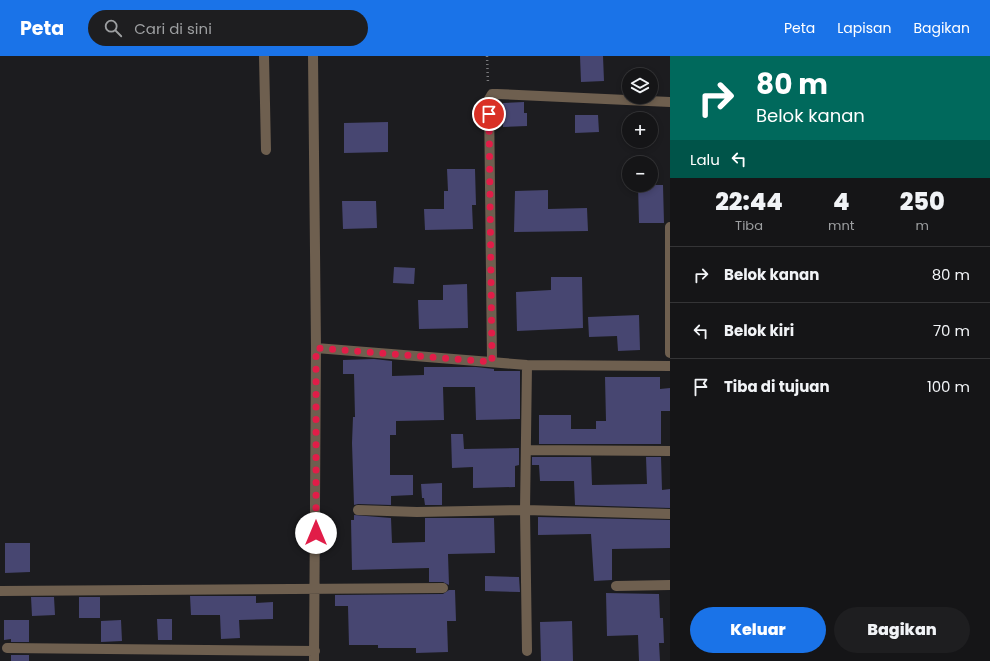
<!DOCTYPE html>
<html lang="id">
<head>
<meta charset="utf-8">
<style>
  body { margin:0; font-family:Poppins,sans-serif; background:#1e1e20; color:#f1f3f6; height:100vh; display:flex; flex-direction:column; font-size:15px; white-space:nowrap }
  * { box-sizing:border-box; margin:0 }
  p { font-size:13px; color:#9d9fa1 }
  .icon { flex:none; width:22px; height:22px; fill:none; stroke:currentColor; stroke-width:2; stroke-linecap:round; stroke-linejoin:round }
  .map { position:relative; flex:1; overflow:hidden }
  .sheet { display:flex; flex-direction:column; background:#151517; width:320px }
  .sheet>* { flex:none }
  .guide { background:#00695c; color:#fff; overflow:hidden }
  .tools { position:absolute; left:622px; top:12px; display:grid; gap:8px }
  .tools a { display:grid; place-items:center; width:36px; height:36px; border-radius:50%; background:#151517; box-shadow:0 2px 6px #0003,0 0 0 1px #343436; font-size:20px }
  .pin { position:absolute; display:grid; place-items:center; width:34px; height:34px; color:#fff; margin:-17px; border:2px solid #fff; border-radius:50%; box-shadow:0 1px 4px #0007 }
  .me { position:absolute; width:44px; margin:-22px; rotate:0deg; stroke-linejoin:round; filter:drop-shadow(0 0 3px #0008) }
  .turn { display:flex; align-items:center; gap:14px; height:84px; padding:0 20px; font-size:18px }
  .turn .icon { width:52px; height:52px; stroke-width:2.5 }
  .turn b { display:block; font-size:28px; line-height:34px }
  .then { display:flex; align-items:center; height:38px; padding:0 20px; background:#0003; gap:8px; font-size:15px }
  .eta { display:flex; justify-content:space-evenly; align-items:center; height:68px; text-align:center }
  .eta b { font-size:24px; font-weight:800; line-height:28px }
  .button { display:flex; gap:8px; margin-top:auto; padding:8px 20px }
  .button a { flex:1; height:46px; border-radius:24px; background:#1a73e8; color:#fff; font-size:16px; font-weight:800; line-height:46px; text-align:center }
  .button a+a { background:#1e1e20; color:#f1f3f6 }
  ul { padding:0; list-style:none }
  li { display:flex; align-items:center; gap:12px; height:56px; padding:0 20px; border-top:1px solid #343436 }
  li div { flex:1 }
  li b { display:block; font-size:15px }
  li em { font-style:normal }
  header { display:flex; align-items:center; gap:24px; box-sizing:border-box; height:56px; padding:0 20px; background:#1a73e8; color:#fff }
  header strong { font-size:19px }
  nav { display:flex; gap:22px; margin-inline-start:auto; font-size:14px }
  .search { width:280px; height:36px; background:#1e1e20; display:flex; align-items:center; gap:10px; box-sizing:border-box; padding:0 14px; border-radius:22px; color:#9d9fa1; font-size:15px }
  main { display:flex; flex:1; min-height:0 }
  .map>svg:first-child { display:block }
  .building { fill:#474671 }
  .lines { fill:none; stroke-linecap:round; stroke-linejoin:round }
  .path { stroke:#79797c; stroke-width:2.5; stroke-dasharray:1 3; stroke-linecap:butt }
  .minor { stroke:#6e5f4f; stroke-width:10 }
  .route { stroke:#e11d48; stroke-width:7; stroke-dasharray:0 12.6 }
</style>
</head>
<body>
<header>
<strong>Peta</strong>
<div class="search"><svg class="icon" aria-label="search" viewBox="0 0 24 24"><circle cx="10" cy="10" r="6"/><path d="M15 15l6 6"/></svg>Cari di sini</div>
<nav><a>Peta</a><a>Lapisan</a><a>Bagikan</a></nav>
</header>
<main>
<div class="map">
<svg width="670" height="605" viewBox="0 0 670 605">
  <rect width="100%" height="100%" fill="#1c1c1f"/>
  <path class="building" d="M 580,0 L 603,0 L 604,25 L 581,26 Z
    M 524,46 L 524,57 L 527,57 L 527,70 L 503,71 L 503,47 Z
    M 575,59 L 598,59 L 599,76 L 575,77 Z
    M 388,66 L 388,96 L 344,97 L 344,67 Z
    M 447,113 L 475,113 L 476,149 L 472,149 L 473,173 L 425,174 L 424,153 L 444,153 L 444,135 L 448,135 Z
    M 638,129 L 663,129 L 664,167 L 639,167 Z
    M 548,134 L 548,153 L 587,152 L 588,175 L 514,176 L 515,135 Z
    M 342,145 L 376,145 L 377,172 L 343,173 Z
    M 394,211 L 415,212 L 414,228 L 393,227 Z
    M 551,221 L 582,221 L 583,272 L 517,275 L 516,236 L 551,234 Z
    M 467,228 L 468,272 L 419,273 L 418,244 L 443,244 L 443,229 Z
    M 639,259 L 640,294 L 618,295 L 617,280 L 589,281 L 588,261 Z
    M 374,303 L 392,305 L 392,320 L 424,319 L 424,311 L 476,311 L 494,313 L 494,315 L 520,315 L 520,363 L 476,364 L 475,331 L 443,331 L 444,364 L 396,365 L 396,379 L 390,379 L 390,419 L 413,419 L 413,439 L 391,440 L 391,449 L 358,448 L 354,449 L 352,387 L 353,361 L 355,361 L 354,318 L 343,318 L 343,304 Z
    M 605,321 L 660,321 L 660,333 L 670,332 L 670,355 L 661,355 L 661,388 L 539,388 L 539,359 L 571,359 L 571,373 L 596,373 L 596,365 L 606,365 Z
    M 451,378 L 463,378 L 464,393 L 519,392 L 519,409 L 515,410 L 515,431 L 473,432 L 473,411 L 452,412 Z
    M 532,401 L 591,401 L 592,429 L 647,428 L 646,401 L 661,401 L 662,434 L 670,433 L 670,452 L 575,449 L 574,425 L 540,425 L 539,409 L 532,409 Z
    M 442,427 L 442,449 L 425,449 L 424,442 L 422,442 L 421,428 Z
    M 354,459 L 391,462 L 392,487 L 425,486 L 425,462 L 494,462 L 495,497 L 448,498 L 449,529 L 443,526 L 429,526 L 429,512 L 352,514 L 351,464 L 354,464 Z
    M 538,461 L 670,464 L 670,492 L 612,493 L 612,524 L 594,525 L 591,478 L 538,479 Z
    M 5,487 L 30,487 L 30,516 L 5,517 Z
    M 485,520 L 519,521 L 520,536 L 485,535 Z
    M 449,534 L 455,534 L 456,565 L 447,565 L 448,596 L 416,597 L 416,592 L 378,592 L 378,589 L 349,589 L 348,550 L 335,550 L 335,539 L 443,538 Z
    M 606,537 L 659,538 L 660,562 L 663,562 L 664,587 L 659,587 L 660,605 L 639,605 L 638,579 L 607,580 Z
    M 190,540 L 256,540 L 256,547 L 273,546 L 273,563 L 239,564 L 240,582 L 221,583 L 220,559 L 191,559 Z
    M 31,541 L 54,541 L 55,559 L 32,560 Z
    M 79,541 L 100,541 L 100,562 L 79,562 Z
    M 157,563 L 172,563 L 172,584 L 158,584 Z
    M 4,564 L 29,564 L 29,586 L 11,586 L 11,583 L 4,584 Z
    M 121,564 L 122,585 L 101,586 L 101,565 Z
    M 572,565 L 573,605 L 541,605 L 540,566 Z
    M 11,599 L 29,599 L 29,605 L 11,605 Z"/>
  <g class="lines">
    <path class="path" d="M 487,0 L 488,27"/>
    <path class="minor" d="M 264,0 L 266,94
      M 313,0 L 316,292 L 314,605
      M 670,171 L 670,297
      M 316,292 L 527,309 L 670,310
      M 492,306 L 489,43 L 492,38 L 497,38 L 670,46
      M 527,309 L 525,454 L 527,595
      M 526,394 L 670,395
      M 358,454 L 417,456 L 525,454 L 670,458
      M 616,530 L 670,529
      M 0,535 L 443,532
      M 7,592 L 315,595"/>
  </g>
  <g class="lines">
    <path class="route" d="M 316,477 L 316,292 L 492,306 L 489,58"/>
  </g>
</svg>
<div class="tools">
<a><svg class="icon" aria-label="layers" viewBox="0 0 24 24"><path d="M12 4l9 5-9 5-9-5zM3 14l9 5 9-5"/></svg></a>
<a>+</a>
<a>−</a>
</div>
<div class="pin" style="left:489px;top:58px;background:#d93025"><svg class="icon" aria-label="arrive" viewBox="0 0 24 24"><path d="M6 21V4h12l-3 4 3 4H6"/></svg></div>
<svg class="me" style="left:316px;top:477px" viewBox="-20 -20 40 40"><circle r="19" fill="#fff"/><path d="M0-13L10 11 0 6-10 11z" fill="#e11d48"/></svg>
</div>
<section class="sheet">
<div class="guide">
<div class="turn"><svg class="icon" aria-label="right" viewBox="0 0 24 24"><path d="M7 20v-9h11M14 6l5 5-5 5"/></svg><div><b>80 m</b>Belok kanan</div></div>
<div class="then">Lalu<svg class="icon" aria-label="left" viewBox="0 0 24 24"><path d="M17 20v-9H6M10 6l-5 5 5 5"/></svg></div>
</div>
<div class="eta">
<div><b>22:44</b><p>Tiba</p></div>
<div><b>4</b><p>mnt</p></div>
<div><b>250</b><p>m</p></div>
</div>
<ul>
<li><svg class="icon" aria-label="right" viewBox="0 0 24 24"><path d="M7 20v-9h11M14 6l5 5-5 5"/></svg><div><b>Belok kanan</b></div><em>80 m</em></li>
<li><svg class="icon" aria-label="left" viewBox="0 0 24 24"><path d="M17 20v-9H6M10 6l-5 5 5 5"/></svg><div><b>Belok kiri</b></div><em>70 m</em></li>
<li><svg class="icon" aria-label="arrive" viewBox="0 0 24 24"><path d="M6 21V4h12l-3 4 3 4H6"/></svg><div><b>Tiba di tujuan</b></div><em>100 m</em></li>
</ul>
<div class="button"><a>Keluar</a><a>Bagikan</a></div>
</section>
</main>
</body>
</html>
